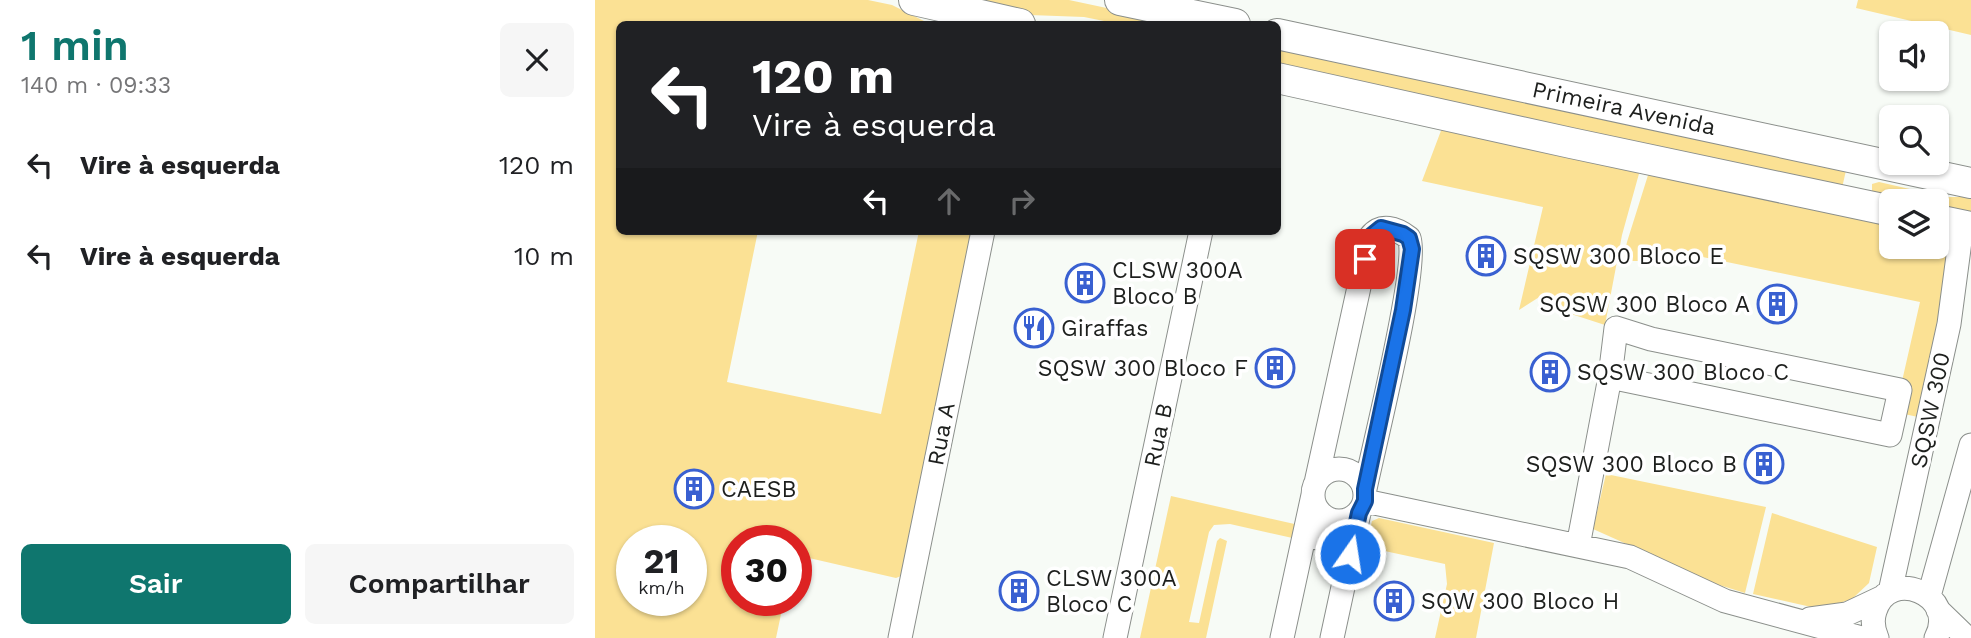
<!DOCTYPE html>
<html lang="pt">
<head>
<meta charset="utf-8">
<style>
  body { margin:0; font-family:"Work Sans",sans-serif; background:#f6f6f6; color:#202124; height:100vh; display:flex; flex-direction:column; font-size:26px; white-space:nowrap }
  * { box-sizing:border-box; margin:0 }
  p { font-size:23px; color:#757577 }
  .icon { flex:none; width:38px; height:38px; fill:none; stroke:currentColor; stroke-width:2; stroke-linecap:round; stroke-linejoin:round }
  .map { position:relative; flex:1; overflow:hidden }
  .side { display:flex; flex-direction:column; background:#fff; width:595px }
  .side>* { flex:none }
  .banner { position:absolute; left:21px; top:21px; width:665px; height:214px; border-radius:10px; box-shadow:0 2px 5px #0004; background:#202124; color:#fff; overflow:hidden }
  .tools { position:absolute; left:1284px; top:21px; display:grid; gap:14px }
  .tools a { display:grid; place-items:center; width:70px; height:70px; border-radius:10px; background:#fff; box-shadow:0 2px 5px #0004; font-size:35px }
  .speed { position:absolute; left:21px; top:525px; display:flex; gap:14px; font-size:35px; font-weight:700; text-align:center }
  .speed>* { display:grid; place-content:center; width:91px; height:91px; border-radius:50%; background:#fff; box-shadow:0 2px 5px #0004; line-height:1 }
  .speed small { font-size:18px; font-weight:400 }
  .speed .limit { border:10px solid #d22; background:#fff; color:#111 }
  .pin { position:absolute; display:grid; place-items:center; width:60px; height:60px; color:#fff; margin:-30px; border-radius:14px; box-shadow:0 4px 10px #0006 }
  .me { position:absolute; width:77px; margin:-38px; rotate:13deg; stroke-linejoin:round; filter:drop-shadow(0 0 5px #0008) }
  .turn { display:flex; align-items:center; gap:24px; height:147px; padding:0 21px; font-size:32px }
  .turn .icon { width:91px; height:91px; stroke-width:2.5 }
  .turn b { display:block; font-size:49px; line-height:60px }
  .lanes { display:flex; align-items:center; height:66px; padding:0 21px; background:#0003; justify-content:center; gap:35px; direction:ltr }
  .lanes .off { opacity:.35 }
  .round { display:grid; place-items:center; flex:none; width:74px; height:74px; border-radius:10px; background:#f6f6f6 }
  .head { display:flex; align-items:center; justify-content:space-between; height:119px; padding:0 21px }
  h1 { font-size:42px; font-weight:600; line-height:52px; color:#0f766e }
  .cta { display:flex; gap:14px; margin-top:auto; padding:14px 21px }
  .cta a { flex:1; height:80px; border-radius:10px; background:#0f766e; color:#fff; font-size:28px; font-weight:600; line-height:80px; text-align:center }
  .cta a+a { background:#f6f6f6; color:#202124 }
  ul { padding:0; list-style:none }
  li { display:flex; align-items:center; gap:21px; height:91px; padding:0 21px }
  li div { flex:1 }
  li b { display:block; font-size:26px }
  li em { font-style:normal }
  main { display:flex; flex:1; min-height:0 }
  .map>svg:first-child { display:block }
  .green { fill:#fbe194; fill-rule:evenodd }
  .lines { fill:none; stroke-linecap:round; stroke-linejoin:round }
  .minor-casing { stroke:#8b8f8b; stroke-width:25 }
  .major-casing { stroke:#8b8f8b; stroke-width:32 }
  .minor { stroke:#fff; stroke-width:23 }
  .major { stroke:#fff; stroke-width:30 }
  .route-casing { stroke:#114b97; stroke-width:18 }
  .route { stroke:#1a73e8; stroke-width:12 }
  .labels { text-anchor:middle; stroke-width:7; stroke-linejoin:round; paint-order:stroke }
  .street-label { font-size:23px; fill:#1d1f1d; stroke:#fff }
  .poi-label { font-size:23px; fill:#1d1f1d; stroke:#fff; text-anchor:start }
</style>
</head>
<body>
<main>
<section class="side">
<div class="head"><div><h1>1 min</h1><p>140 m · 09:33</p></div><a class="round"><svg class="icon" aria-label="close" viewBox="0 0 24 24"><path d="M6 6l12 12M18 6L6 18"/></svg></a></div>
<ul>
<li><svg class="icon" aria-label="left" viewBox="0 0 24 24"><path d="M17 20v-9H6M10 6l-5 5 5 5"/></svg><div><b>Vire à esquerda</b></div><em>120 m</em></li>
<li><svg class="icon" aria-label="left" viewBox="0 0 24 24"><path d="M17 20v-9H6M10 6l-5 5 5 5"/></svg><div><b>Vire à esquerda</b></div><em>10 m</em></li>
</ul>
<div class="cta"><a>Sair</a><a>Compartilhar</a></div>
</section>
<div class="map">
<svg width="1376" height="638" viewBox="0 0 1376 638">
  <rect width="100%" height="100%" fill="#f7fbf6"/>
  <path class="green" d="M 0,0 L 273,0 L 297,5 L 331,22 L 344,24 L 24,24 L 24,231 L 163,231 L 132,382 L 286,414 L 324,231 L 379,231 L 306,576 L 301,578 L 201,555 L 201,541 L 142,541 L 142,600 L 189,600 L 181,638 L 0,638 ZM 37,541 L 96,541 L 96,600 L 37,600 Z
    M 365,0 L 474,0 L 568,20 L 571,24 L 524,24 L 489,17 L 435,15 Z
    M 1263,0 L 1376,0 L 1376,35 L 1261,8 Z
    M 683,45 L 1252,166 L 1247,188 L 683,68 Z
    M 847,128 L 1045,170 L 1027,235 L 1010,325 L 973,313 L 962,299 L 949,294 L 924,310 L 948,207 L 827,181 Z
    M 1054,172 L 1297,220 L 1297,247 L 1342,247 L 1342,243 L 1356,252 L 1323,417 L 1300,412 L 1325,302 L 1069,249 L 1049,261 L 1028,261 L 1032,242 Z
    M 1284,182 L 1350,197 L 1376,197 L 1376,216 L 1342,209 L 1342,201 L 1307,201 L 1277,193 L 1277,184 Z
    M 1011,474 L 1171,507 L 1150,593 L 1121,584 L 998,529 Z
    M 576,496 L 704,525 L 702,539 L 635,524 L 619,525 L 614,532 L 594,622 L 604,623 L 622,541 L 625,538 L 632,541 L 611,638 L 545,638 Z
    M 1177,513 L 1282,547 L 1274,583 L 1257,599 L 1225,609 L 1158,594 Z
    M 784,518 L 899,543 L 881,638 L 840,638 L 852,584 L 850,564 L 771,547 L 777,521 Z"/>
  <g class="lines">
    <defs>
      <path id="minor" d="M718 495a26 26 0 1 1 52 0a26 26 0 1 1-52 0Z
        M 721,483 L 775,237 C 786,223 801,228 814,238 C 825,264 778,449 770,489
        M 770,501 L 1035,557 L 1130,601 L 1267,638
        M 710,535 L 757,546
        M 983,546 L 1015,377 L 1021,328 L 1056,339 L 1305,390 L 1295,435 L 1015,377
        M 1295,592 L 1354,324 L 1367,226
        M 1334,596 L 1376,445
        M 1343,610 L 1372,638
        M 1215,619 L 1252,614 L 1288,597
        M 305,638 L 388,231
        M 520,638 L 606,231
        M 687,638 L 718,495
        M 737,638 L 764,513
        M 1282,638 C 1278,629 1277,620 1280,611 C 1294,566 1364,595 1341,638"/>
      <path id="major" d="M 319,0 L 425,24
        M 525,0 L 640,24
        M 682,34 L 1376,183
        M 682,78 L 976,143 L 1297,211
        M 1342,220 L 1376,227"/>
    </defs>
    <use href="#minor" class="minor-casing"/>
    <use href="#major" class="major-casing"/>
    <use href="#minor" class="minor"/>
    <use href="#major" class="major"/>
  </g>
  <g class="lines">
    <defs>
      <path id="route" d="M 755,554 L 764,513 L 770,501 L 770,489 L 808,310 L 817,249 L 814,238 L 808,234 L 786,228 L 775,237 L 770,259"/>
    </defs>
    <use href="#route" class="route-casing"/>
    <use href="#route" class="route"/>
  </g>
  <defs>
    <symbol id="building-ring" viewBox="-11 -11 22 22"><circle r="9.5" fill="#fff" stroke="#3960d1" stroke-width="1.5"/><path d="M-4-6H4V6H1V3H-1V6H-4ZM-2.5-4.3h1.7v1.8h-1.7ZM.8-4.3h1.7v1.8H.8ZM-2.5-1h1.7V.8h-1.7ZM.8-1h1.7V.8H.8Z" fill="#3960d1"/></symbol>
    <symbol id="restaurant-ring" viewBox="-11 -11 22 22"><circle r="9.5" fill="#fff" stroke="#3960d1" stroke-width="1.5"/><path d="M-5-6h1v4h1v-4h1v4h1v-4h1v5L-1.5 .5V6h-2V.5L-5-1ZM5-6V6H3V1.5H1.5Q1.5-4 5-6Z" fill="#3960d1"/></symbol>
  </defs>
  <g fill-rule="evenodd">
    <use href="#building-ring" x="869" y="234" width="44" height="44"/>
    <use href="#building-ring" x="468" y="261" width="44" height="44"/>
    <use href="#building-ring" x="1160" y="282" width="44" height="44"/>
    <use href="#restaurant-ring" x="417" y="306" width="44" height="44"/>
    <use href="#building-ring" x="658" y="346" width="44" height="44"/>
    <use href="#building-ring" x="933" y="350" width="44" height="44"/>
    <use href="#building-ring" x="1147" y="442" width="44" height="44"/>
    <use href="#building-ring" x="77" y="467" width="44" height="44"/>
    <use href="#building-ring" x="402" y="569" width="44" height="44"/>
    <use href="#building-ring" x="777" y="579" width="44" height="44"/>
  </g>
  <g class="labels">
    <g class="street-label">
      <text transform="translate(1029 108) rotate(12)" y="8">Primeira Avenida</text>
      <text transform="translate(1335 410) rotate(-78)" y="8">SQSW 300</text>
      <text transform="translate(346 434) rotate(-79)" y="8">Rua A</text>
      <text transform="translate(563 435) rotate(-78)" y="8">Rua B</text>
    </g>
    <g class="poi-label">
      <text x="918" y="264">SQSW 300 Bloco E</text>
      <text x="517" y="278">CLSW 300A<tspan x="517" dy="26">Bloco B</tspan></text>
      <text x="1155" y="312" text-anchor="end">SQSW 300 Bloco A</text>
      <text x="466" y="336">Giraffas</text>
      <text x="653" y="376" text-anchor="end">SQSW 300 Bloco F</text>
      <text x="982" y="380">SQSW 300 Bloco C</text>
      <text x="1142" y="472" text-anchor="end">SQSW 300 Bloco B</text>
      <text x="126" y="497">CAESB</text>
      <text x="451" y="586">CLSW 300A<tspan x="451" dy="26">Bloco C</tspan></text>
      <text x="826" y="609">SQW 300 Bloco H</text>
    </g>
  </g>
</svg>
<div class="tools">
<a><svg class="icon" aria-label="sound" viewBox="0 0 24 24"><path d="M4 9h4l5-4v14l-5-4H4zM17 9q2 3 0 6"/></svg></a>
<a><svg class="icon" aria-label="search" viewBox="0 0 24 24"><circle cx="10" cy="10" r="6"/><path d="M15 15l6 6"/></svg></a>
<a><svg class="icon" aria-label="layers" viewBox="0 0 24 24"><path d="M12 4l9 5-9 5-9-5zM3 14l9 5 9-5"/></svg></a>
</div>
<div class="speed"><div>21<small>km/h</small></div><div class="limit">30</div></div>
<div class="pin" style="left:770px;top:259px;background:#d93025"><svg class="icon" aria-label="arrive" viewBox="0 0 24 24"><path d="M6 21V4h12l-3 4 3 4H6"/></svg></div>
<svg class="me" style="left:755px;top:554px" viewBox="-20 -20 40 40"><circle r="17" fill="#1a73e8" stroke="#fff" stroke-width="3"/><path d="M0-11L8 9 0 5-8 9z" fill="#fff"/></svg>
<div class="banner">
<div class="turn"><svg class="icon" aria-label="left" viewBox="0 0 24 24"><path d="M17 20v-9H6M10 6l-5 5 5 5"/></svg><div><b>120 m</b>Vire à esquerda</div></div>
<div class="lanes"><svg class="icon" aria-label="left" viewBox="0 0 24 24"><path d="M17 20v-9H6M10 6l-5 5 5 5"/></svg><svg class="icon off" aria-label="ahead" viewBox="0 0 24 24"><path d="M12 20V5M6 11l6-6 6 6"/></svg><svg class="icon off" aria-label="right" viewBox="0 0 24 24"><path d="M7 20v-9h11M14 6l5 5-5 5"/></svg></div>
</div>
</div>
</main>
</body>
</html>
